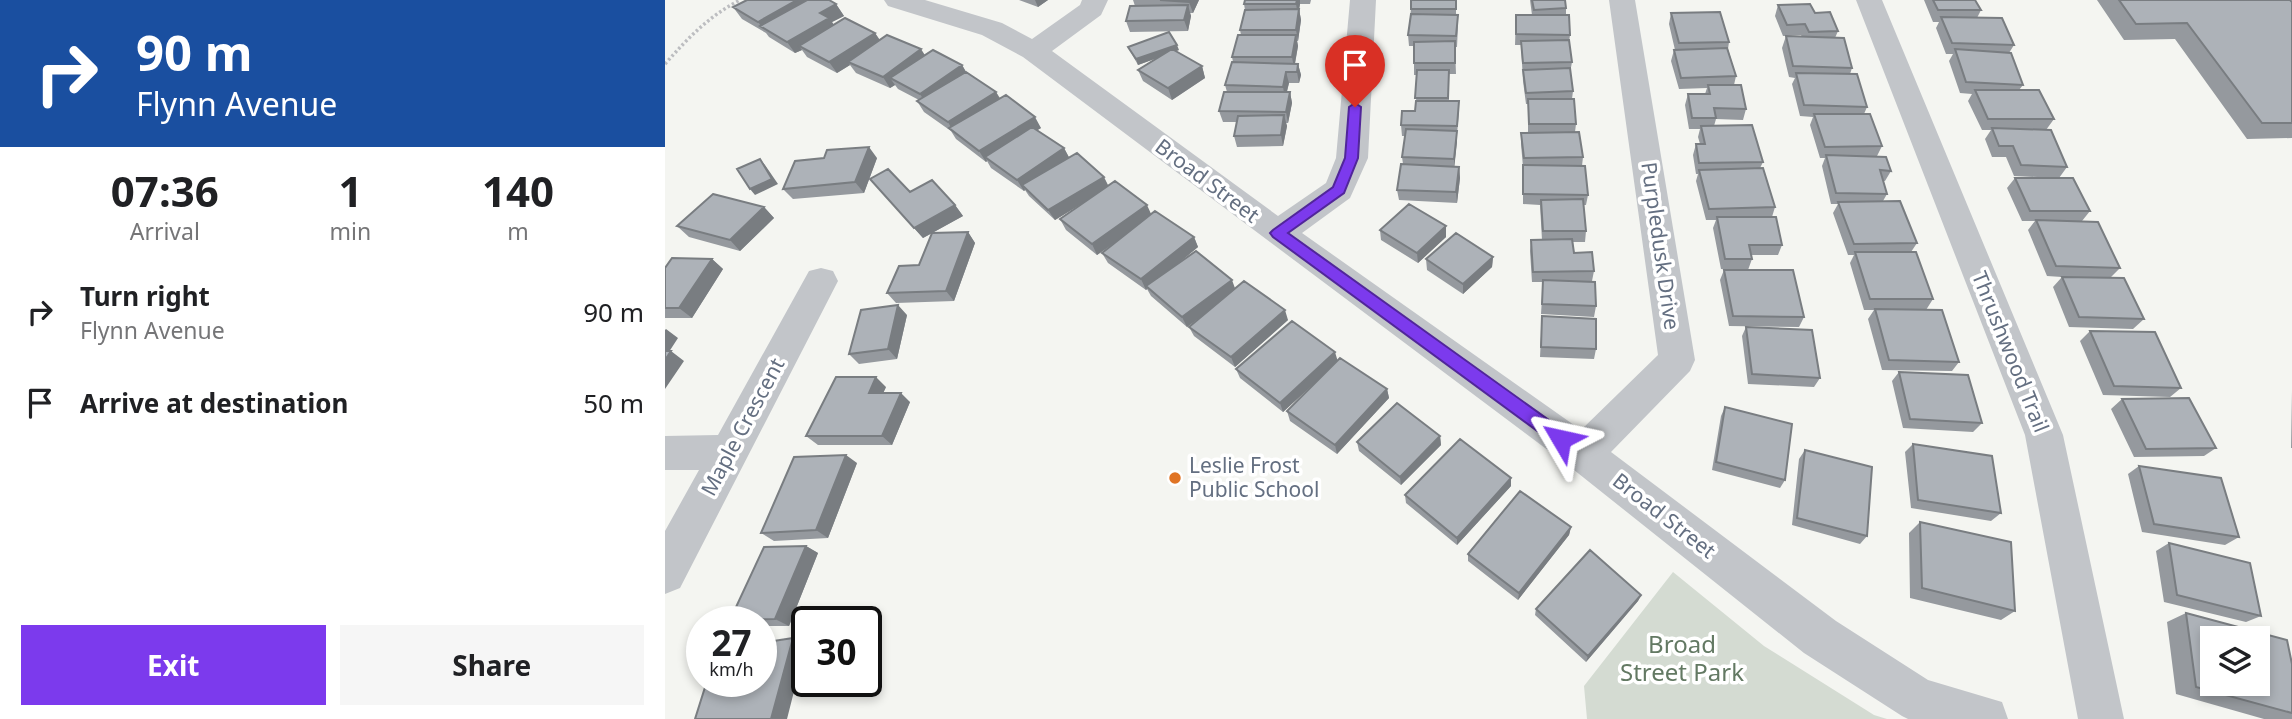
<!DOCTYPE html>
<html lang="en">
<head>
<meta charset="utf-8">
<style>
  body { margin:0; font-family:"Noto Sans",sans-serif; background:#f6f6f6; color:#202124; height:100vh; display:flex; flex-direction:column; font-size:26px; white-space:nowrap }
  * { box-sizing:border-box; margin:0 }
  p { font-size:23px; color:#757577 }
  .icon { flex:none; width:38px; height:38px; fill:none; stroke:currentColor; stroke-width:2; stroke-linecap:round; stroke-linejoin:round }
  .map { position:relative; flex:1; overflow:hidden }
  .side { display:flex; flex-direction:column; background:#fff; width:665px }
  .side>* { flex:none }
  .top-card { background:#1a4fa0; color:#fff; overflow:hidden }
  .fabs { position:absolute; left:1535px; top:626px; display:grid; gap:14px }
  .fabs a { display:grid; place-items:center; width:70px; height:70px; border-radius:0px; background:#fff; box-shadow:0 4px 10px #0003; font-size:35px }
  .speed { position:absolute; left:21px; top:606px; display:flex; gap:14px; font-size:35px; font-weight:700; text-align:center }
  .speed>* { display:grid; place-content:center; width:91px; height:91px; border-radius:50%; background:#fff; box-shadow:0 4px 10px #0003; line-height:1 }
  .speed small { font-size:18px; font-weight:400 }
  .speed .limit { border:4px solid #111; border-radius:10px; background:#fff; color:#111 }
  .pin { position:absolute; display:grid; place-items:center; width:60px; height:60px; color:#fff; margin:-72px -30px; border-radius:50% 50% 50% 0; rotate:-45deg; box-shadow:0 0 7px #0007 }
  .pin .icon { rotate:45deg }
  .me { position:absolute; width:77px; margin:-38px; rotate:306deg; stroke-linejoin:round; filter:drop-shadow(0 0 5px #0008) }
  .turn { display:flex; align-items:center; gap:24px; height:147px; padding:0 21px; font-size:32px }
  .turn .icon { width:91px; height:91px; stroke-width:2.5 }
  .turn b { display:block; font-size:49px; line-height:60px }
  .eta { display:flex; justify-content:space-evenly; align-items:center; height:119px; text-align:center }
  .eta b { font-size:42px; font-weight:700; line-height:49px }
  .action { display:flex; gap:14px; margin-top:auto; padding:14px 21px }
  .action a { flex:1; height:80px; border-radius:0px; background:#7c3aed; color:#fff; font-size:28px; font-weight:700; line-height:80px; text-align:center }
  .action a+a { background:#f6f6f6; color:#202124 }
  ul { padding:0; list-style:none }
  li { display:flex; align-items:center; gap:21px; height:91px; padding:0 21px }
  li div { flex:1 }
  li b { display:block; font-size:26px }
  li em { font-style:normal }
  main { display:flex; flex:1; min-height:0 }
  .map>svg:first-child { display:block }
  .green { fill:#d4dbd2 }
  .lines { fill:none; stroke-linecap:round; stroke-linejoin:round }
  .path { stroke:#bcbdc0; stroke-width:3.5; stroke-dasharray:2.5 2.5; stroke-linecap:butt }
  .minor { fill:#c2c5c9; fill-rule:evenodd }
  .wall { fill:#95999e }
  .shaded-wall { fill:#797d81 }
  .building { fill:#adb2b8; stroke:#797d81; stroke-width:2; fill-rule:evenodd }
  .route { fill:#7c3aed; stroke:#51269a; stroke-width:2 }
  .poi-dot { fill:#e07425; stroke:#fff; stroke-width:2.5 }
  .labels { text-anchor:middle; stroke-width:7; stroke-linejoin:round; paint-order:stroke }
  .street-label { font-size:21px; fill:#646f81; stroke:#fff }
  .poi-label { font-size:21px; fill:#646f81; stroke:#fff; text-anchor:start }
  .near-park-label { font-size:24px; fill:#637963; stroke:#fff }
</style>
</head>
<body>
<main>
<section class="side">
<div class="top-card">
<div class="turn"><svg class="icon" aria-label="right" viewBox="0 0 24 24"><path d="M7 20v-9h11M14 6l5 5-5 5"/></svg><div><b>90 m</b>Flynn Avenue</div></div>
</div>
<div class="eta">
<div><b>07:36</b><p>Arrival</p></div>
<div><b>1</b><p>min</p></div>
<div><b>140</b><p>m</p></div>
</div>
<ul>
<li><svg class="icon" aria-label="right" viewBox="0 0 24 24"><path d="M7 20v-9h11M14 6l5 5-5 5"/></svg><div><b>Turn right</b><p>Flynn Avenue</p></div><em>90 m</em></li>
<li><svg class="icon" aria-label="arrive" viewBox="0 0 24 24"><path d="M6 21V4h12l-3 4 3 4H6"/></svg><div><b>Arrive at destination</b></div><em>50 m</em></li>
</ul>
<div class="action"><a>Exit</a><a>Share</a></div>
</section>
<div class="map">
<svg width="1627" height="719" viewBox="0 0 1627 719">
  <rect width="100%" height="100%" fill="#f4f5f1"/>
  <path class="green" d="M 1008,572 L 1099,646 L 1209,715 L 1222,719 L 922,719 L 919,686 Z"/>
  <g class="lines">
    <path class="path" d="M 0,64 C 23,38 44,16 75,0"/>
    <path class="minor" d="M 219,0 L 260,0 L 337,23 L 367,39 L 415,5 L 417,0 L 443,0 L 436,15 L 387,51 L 613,216 L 661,183 L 671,158 L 685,0 L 711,0 L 703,158 L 685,198 L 637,233 L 916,430 L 993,355 L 944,0 L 970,0 L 1030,360 L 1025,371 L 946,452 L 1171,621 L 1263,680 L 1337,702 L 1343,719 L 1243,719 L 1237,716 L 1139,653 L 904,466 L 358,57 L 317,35 L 223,6 Z
      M 1191,0 L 1217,0 L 1398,435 L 1459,719 L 1413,719 L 1360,435 Z
      M 156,268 L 168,271 L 173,281 L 15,588 L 0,594 L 0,531 L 34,470 L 0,470 L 0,436 L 53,435 L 144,271 Z"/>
  </g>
  <path class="wall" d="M 354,0 L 383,0 L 373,7 Z
    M 468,0 L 534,0 L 528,13 L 525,13 L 526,16 L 523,31 L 465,32 L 461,21 L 470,6 Z
    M 580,0 L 646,0 L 645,4 L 635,4 L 634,9 L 636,20 L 633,41 L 632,41 L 633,46 L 630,64 L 633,64 L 636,75 L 634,83 L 624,83 L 622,92 L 625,92 L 627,103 L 623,123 L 621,123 L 622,126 L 618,146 L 572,147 L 569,136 L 572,122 L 558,122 L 554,111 L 562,92 L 560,85 L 568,62 L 567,57 L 576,35 L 575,30 L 580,10 L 579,4 Z
    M 791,0 L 791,15 L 793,15 L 793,26 L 792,47 L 790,47 L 791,74 L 784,74 L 784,101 L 794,112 L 789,167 L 794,167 L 795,178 L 792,203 L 734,200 L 732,190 L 738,164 L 737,157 L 740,136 L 737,136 L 736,125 L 750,111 L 751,103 L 752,75 L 749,75 L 749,46 L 744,46 L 743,35 L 746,9 Z
    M 865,0 L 900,0 L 901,8 L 901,15 L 905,35 L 904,42 L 907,62 L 905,73 L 908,91 L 907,99 L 911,124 L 910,132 L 918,157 L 917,166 L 923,195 L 921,205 L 918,205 L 921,231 L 920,242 L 908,242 L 909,253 L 929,271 L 927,281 L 918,281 L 931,306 L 929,317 L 876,314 L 878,282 L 867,282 L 865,251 L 866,240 L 877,240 L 875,205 L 858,204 L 858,167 L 856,144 L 856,133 L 863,133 L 863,104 L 861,104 L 858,81 L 856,45 L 850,45 L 851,15 L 867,15 Z
    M 1259,0 L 1310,0 L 1316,10 L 1312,18 L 1349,45 L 1344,53 L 1358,85 L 1354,90 L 1389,119 L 1381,130 L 1402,167 L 1394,178 L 1349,176 L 1341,157 L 1327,157 L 1320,139 L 1326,130 L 1317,130 L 1303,101 L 1307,94 L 1295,93 L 1284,61 L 1288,54 L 1281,54 L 1271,28 L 1274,22 L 1268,22 Z
    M 1432,0 L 1625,0 L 1627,2 L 1627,138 L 1582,139 L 1510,39 L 1459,40 Z
    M 171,4 L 179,16 L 167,22 L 168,25 L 210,33 L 215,40 L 260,55 L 297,65 L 301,72 L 331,92 L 335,98 L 376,128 L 372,130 L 399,148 L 404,158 L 443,186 L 486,214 L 529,237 L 533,247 L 515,262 L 570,288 L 623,320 L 570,367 L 529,336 L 524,327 L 536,316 L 522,327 L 486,296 L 482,289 L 481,290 L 443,263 L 437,253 L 455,239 L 432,255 L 401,230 L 395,219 L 421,201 L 390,220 L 364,196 L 360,190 L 359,191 L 326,168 L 322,161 L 321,162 L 291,139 L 286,131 L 259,112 L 252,101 L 254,100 L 233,89 L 230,85 L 225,88 L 191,73 L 185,65 L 172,73 L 142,57 L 137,50 L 130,53 L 104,37 L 101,33 L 77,19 L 68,7 Z
    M 1113,5 L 1150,13 L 1173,31 L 1170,38 L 1187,68 L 1185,74 L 1202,107 L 1199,114 L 1217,146 L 1212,156 L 1226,171 L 1220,181 L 1218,181 L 1222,194 L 1218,201 L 1252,243 L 1246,252 L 1268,299 L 1261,310 L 1294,362 L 1287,371 L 1217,370 L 1203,319 L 1209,310 L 1199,310 L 1185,263 L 1189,255 L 1183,255 L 1168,213 L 1173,204 L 1166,204 L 1157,166 L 1160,158 L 1155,158 L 1145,125 L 1148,117 L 1135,116 L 1127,84 L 1130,78 L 1124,77 L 1117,48 L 1121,36 L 1137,37 L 1136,35 L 1118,36 L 1110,16 Z
    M 1006,13 L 1064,42 L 1063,49 L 1071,76 L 1069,85 L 1081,109 L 1078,120 L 1051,119 L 1049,126 L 1098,162 L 1095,168 L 1110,207 L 1107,217 L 1117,245 L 1113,255 L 1086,255 L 1087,259 L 1083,270 L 1056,269 L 1048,228 L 1051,220 L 1041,220 L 1031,181 L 1033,174 L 1031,174 L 1028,155 L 1031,144 L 1035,144 L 1033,137 L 1035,129 L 1024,129 L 1020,105 L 1023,94 L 1040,94 L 1042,88 L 1014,89 L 1006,61 L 1009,50 L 1010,50 L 1004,24 Z
    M 463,47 L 514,50 L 511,51 L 537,66 L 540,78 L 507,100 L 478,81 L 473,70 L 492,58 L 473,65 Z
    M 159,158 L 212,158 L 199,193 L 128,199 L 118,189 Z
    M 1350,178 L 1425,211 L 1417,221 L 1455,268 L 1445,278 L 1479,319 L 1468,329 L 1404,327 L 1388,287 L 1397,277 L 1382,276 L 1363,230 L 1370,221 L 1357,221 L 1342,188 Z
    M 205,179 L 245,192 L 290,205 L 298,216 L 258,238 Z
    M 99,207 L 109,218 L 75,251 L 24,237 L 12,226 Z
    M 781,226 L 781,237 L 753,263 L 716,240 L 715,230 Z
    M 303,232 L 310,243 L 289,301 L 231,303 L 222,293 L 254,265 Z
    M 828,257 L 827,267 L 798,294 L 762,270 L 761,259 Z
    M 47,259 L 58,269 L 27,318 L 0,318 L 0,268 Z
    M 1059,270 L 1139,317 L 1134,327 L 1064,326 L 1055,280 Z
    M 242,315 L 232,359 L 194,364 L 184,354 Z
    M 877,316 L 931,349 L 929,359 L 875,357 Z
    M 1081,327 L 1155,378 L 1149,387 L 1083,384 L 1077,336 Z
    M 1425,331 L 1516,388 L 1505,397 L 1438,395 L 1415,341 Z
    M 672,361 L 722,389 L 724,398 L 672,454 L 625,421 L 622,411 L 660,373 L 618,412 L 575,378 L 571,369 Z
    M 1234,372 L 1317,423 L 1308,432 L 1238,428 L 1227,381 Z
    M 221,387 L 218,393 L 245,402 L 227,445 L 153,445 L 141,436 Z
    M 1627,391 L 1627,448 L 1626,448 Z
    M 1457,399 L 1551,448 L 1539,456 L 1469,457 L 1446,409 Z
    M 1060,407 L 1120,480 L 1115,488 L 1047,470 L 1056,416 Z
    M 775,436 L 776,445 L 736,485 L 694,451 L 692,442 Z
    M 1248,444 L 1336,513 L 1326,521 L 1246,508 L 1240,452 Z
    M 1140,450 L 1202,536 L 1195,544 L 1127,525 L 1134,459 Z
    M 192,463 L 163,538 L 109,541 L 96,533 Z
    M 1474,466 L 1574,537 L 1560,545 L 1477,532 L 1463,474 Z
    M 846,486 L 792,545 L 741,503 L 740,495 Z
    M 1255,522 L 1350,611 L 1336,620 L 1245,598 L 1244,533 Z
    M 906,527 L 904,535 L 853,600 L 803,561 L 803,554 Z
    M 1504,543 L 1596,616 L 1581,622 L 1499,602 L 1491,551 Z
    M 141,546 L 153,553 L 124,626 L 96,626 L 96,621 L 68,621 L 65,620 Z
    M 976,595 L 973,601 L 921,662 L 870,615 L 871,609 Z
    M 1521,613 L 1627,713 L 1627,719 L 1599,719 L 1511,694 L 1502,622 Z"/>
  <path class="shaded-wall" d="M 130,0 L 144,0 L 96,26 L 93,22 Z
    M 370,0 L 383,0 L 373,7 Z
    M 525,0 L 534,0 L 528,13 L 524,2 Z
    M 632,0 L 635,0 L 635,4 L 633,16 L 631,4 Z
    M 171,4 L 179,16 L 167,22 L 172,29 L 134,46 L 137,50 L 130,53 L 122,42 L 155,13 Z
    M 523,5 L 526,16 L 523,31 L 519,20 Z
    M 634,9 L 636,20 L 633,41 L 631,30 Z
    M 210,33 L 217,44 L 183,62 L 185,65 L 172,73 L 164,62 Z
    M 631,35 L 633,46 L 629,68 L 627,57 Z
    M 512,45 L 514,50 L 473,65 L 471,59 Z
    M 256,49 L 263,60 L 225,78 L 230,85 L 225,88 L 218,77 Z
    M 633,64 L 636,75 L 634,83 L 632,72 Z
    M 297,65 L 304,77 L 262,105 L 255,94 Z
    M 537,66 L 540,78 L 507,100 L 503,88 Z
    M 621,72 L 624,83 L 620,98 L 618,87 Z
    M 331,92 L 337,103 L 288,131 L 283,122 Z
    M 625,92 L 627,103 L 623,123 L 621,112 Z
    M 619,115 L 622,126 L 618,146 L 616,135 Z
    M 370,117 L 376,128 L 324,160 L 320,157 L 322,161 L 321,162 L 314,151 Z
    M 792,131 L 792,142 L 789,170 L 789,159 Z
    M 204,147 L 212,158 L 199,193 L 190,182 Z
    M 399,148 L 405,159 L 357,185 L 360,190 L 359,191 L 352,180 Z
    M 95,159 L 100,165 L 113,184 L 90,195 L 85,189 Z
    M 794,167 L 795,178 L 792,203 L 791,192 Z
    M 439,177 L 444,187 L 390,220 L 383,210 Z
    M 290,205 L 298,216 L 258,238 L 249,228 Z
    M 482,205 L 487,216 L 432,255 L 427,244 Z
    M 99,207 L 109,218 L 75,251 L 65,240 Z
    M 781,226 L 781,237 L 753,263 L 752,253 Z
    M 303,232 L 310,243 L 289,301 L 281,291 Z
    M 529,237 L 533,247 L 483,288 L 481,286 L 482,289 L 481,290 L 476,279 Z
    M 828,257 L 827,267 L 798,294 L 798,284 Z
    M 47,259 L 58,269 L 27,318 L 14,308 Z
    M 567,280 L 571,291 L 522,327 L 517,317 Z
    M 233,305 L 242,315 L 232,359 L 223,349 Z
    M 620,310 L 623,320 L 570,367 L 566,357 Z
    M 1,329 L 13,338 L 0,358 L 0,330 Z
    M 6,351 L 19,361 L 0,389 L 0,360 Z
    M 670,352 L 673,362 L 618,412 L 615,403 Z
    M 211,377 L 221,387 L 214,402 L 204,393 Z
    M 722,389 L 724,398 L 672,454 L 670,445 Z
    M 236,393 L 245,402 L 227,445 L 217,436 Z
    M 775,436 L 776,445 L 736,485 L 735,477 Z
    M 181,455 L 192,463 L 163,538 L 151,530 Z
    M 846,478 L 846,486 L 792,545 L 792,538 Z
    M 906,527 L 904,535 L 853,600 L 854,593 Z
    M 141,546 L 153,553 L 124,626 L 110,619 Z
    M 976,595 L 973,601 L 921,662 L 923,656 Z
    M 128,638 L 141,644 L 122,719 L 106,719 Z"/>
  <path class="building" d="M 82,0 L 132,0 L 93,22 L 68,7 Z
    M 142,0 L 164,0 L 171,4 L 155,13 L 164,18 L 122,42 L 95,26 Z
    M 495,0 L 525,0 L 524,2 Z
    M 580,0 L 632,0 L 631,4 L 579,4 Z
    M 746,0 L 791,0 L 791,9 L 746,9 Z
    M 867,0 L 900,0 L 901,8 L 869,10 Z
    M 1268,0 L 1310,0 L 1316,10 L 1273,10 Z
    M 1454,0 L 1625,0 L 1627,2 L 1627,123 L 1597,123 L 1522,23 L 1471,24 Z
    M 1145,4 L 1150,13 L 1165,12 L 1173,31 L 1144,32 L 1140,24 L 1122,25 L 1113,5 Z
    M 523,5 L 519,20 L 461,21 L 465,6 Z
    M 634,9 L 631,30 L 575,30 L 580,10 Z
    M 1055,12 L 1064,42 L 1014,43 L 1006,13 Z
    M 746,14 L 793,15 L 791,36 L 743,35 Z
    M 851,15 L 904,15 L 905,35 L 851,34 Z
    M 1276,17 L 1337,18 L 1349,45 L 1287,43 Z
    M 180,18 L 210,33 L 164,62 L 134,46 Z
    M 504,32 L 512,45 L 471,59 L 463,47 Z
    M 222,35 L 256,49 L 218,77 L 183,62 Z
    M 573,35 L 631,35 L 627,57 L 567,57 Z
    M 1121,36 L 1179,38 L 1187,68 L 1128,66 Z
    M 904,40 L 907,62 L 858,63 L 856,41 Z
    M 790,41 L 790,63 L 749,63 L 749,42 Z
    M 1062,48 L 1071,76 L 1016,78 L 1009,50 Z
    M 507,49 L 537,66 L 503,88 L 473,70 Z
    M 1290,49 L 1346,53 L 1358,85 L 1301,82 Z
    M 268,50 L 297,65 L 255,94 L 225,78 Z
    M 567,62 L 633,64 L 632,72 L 621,72 L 618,87 L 560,85 Z
    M 905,68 L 908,91 L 861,93 L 858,70 Z
    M 752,70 L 784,70 L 783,98 L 750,98 Z
    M 301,72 L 331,92 L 283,122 L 252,101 Z
    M 1131,73 L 1192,74 L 1202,107 L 1139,105 Z
    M 1043,85 L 1076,85 L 1081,109 L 1049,108 L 1051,118 L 1027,118 L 1023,94 L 1045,94 Z
    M 1310,90 L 1374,90 L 1389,119 L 1323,119 Z
    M 559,92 L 625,92 L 621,112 L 554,111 Z
    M 341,95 L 370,117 L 314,151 L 284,128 Z
    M 863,99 L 909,99 L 911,124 L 864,124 Z
    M 751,101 L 794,101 L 792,126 L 736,125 L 737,111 L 750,111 Z
    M 1149,114 L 1205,114 L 1217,146 L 1160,147 Z
    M 619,115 L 616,135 L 569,136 L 573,116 Z
    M 1087,125 L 1098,162 L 1034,163 L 1031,144 L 1040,144 L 1036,126 Z
    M 367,127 L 399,148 L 352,180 L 320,157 Z
    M 1327,128 L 1386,130 L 1402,167 L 1356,165 L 1348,146 L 1334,146 Z
    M 741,129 L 792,131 L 789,159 L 737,157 Z
    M 914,132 L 918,157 L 859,158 L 856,133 Z
    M 204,147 L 190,182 L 118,189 L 130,161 L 159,158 L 162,150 Z
    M 412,153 L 439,177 L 383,210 L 357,185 Z
    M 1161,155 L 1221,157 L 1226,171 L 1215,170 L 1222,194 L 1171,193 Z
    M 95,159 L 107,179 L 85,189 L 72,169 Z
    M 736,164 L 794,167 L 791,192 L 732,190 Z
    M 858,165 L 920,166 L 923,195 L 858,194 Z
    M 1098,168 L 1110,207 L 1044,209 L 1034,170 Z
    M 223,169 L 245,192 L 267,180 L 290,205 L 249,228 L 205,179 Z
    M 1350,178 L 1408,178 L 1425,211 L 1365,211 Z
    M 450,181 L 482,205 L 427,244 L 395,219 Z
    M 48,194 L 99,207 L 65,240 L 12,226 Z
    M 918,199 L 921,231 L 878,231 L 876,200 Z
    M 1235,201 L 1252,243 L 1189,244 L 1173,202 Z
    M 744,204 L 781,226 L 752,253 L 715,230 Z
    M 490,211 L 529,237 L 476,279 L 437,253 Z
    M 1052,217 L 1111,217 L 1117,245 L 1084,245 L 1087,259 L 1060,259 Z
    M 1371,220 L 1433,222 L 1455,268 L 1391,266 Z
    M 303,232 L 281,291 L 222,293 L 234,266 L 254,265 L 267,233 Z
    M 791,233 L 828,257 L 798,284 L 761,259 Z
    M 907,239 L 909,253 L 927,252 L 929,271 L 868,272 L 866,240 Z
    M 531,251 L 567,280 L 517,317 L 481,286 Z
    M 1190,252 L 1251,252 L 1268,299 L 1205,299 Z
    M 7,258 L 47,259 L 14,308 L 0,308 L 0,268 Z
    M 1059,270 L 1128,270 L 1139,317 L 1068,316 Z
    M 1397,277 L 1459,278 L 1479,319 L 1414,317 Z
    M 878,280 L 930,282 L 931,306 L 877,304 Z
    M 579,281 L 620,310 L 566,357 L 524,327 Z
    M 233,305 L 223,349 L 184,354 L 196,310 Z
    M 1210,309 L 1277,310 L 1294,362 L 1224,360 Z
    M 877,316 L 931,319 L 931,349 L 876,347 Z
    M 627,321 L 670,352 L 615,403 L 571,369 Z
    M 1081,327 L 1147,330 L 1155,378 L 1087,374 Z
    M 1425,331 L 1490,332 L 1516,388 L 1449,386 Z
    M 0,351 L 6,351 L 0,360 Z
    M 675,358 L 722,389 L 670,445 L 622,411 Z
    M 1234,372 L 1303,375 L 1317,423 L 1245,419 Z
    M 171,377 L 211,377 L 204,393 L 236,393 L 217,436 L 141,436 Z
    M 1524,398 L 1551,448 L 1481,449 L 1457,399 Z
    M 732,403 L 775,436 L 735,477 L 692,442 Z
    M 1060,407 L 1127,424 L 1120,480 L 1051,462 Z
    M 795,439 L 846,478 L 792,538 L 740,495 Z
    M 1248,444 L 1327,456 L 1336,513 L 1253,500 Z
    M 1140,450 L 1207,467 L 1202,536 L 1132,518 Z
    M 181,455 L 151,530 L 96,533 L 129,457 Z
    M 1474,466 L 1556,478 L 1574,537 L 1489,524 Z
    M 855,491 L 906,527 L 854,593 L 803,554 Z
    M 1255,522 L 1346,542 L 1350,611 L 1257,588 Z
    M 1504,543 L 1585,563 L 1596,616 L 1512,595 Z
    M 141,546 L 110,619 L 65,620 L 99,547 Z
    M 925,550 L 976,595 L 923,656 L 871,609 Z
    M 1521,613 L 1622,640 L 1627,664 L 1627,713 L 1531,687 ZM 1547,639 L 1592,639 L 1592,684 L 1547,684 Z
    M 128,638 L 106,719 L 30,719 L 42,681 L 96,681 L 96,643 Z"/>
  <path class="route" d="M 690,103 L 696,107 L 693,158 L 679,193 L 623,233 L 902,433 L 905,439 L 902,444 L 896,446 L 890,444 L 608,237 L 605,233 L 608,230 L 668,187 L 680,158 L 684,107 Z"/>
  <circle class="poi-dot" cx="510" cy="478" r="7"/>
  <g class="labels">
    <g class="street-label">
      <text transform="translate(542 181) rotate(37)" y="7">Broad Street</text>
      <text transform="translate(995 246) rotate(82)" y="7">Purpledusk Drive</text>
      <text transform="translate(1345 352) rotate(68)" y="7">Thrushwood Trail</text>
      <text transform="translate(78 427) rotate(-62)" y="7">Maple Crescent</text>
      <text transform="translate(999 516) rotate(38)" y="7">Broad Street</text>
    </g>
    <g class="poi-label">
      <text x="524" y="473">Leslie Frost<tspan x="524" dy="24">Public School</tspan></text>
    </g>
    <g class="near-park-label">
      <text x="1017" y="653">Broad<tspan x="1017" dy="28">Street Park</tspan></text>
    </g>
  </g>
</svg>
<div class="fabs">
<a><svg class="icon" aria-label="layers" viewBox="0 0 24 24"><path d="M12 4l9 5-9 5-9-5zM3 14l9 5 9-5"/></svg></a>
</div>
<div class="speed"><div>27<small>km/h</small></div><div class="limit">30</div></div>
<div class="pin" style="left:690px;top:107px;background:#d93025"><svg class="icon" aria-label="arrive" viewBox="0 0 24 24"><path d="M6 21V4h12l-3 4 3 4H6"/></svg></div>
<svg class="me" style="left:896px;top:439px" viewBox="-20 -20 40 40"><path d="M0-17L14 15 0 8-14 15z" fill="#7c3aed" stroke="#fff" stroke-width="4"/></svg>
</div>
</main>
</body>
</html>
